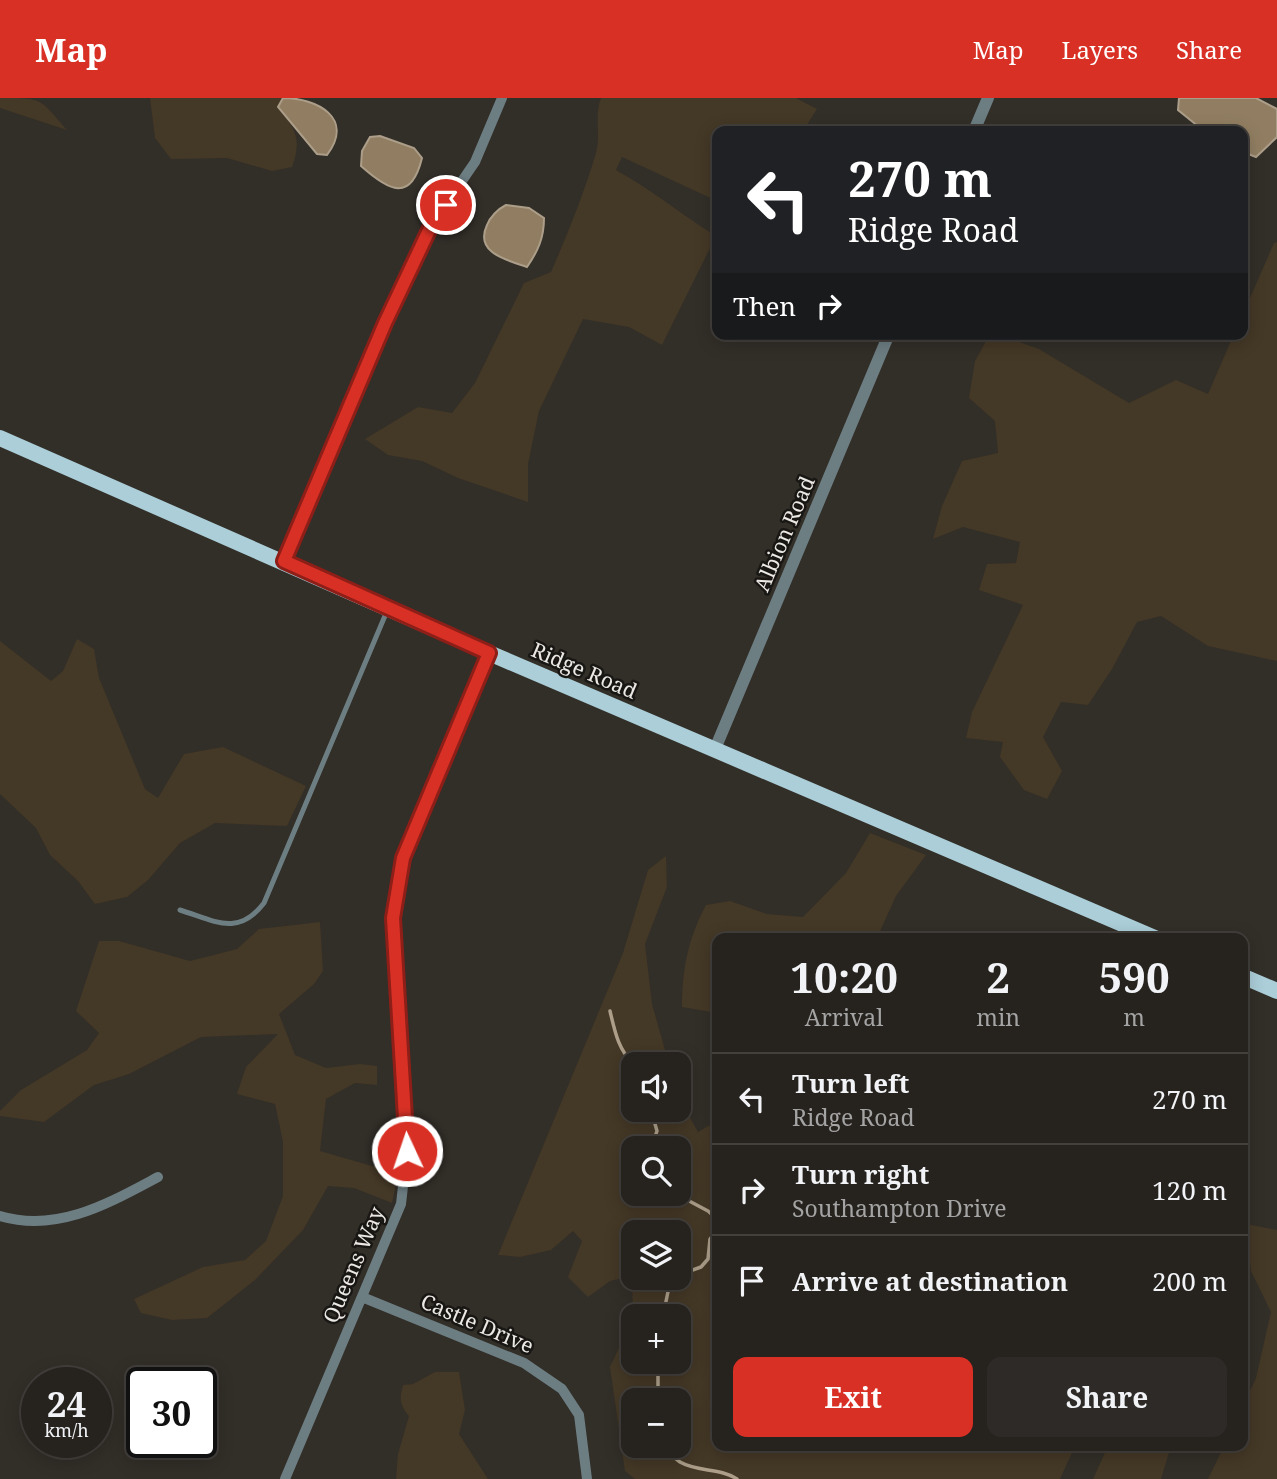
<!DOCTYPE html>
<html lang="en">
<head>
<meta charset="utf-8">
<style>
  body { margin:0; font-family:"Noto Serif",serif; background:#2e2a27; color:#f1f3f6; height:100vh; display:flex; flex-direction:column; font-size:26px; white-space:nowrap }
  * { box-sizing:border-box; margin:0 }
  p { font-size:23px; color:#a4a4a4 }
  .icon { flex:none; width:38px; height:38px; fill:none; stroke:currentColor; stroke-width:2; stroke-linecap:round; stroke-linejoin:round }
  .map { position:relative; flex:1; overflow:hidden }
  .drawer { position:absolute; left:712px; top:835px; width:536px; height:518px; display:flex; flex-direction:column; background:#26221e; border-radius:14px; box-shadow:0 4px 18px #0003,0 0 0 2px #423f3c }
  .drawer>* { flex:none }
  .guide { position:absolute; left:712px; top:28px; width:536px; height:214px; border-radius:14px; box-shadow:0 4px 18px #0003,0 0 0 2px #423f3c; background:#202124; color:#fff; overflow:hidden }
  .controls { position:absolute; left:621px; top:954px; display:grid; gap:14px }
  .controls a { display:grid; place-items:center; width:70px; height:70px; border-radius:14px; background:#26221e; box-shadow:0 4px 18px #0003,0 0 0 2px #423f3c; font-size:35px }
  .speed { position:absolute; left:21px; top:1269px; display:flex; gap:14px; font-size:35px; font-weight:700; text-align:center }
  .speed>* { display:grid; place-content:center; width:91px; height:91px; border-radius:50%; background:#26221e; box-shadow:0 4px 18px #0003,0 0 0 2px #423f3c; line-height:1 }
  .speed small { font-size:18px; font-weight:400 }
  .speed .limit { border:4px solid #111; border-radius:10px; background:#fff; color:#111 }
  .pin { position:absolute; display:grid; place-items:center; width:60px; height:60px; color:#fff; margin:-30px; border:4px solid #fff; border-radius:50%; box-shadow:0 2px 7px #0007 }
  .me { position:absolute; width:77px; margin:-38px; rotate:357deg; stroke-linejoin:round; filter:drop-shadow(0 0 5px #0008) }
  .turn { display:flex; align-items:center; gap:24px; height:147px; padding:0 21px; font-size:32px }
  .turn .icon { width:91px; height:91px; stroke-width:2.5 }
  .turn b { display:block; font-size:49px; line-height:60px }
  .then { display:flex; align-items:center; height:66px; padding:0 21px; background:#0003; gap:14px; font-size:26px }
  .eta { display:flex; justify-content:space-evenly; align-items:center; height:119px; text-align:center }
  .eta b { font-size:42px; font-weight:700; line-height:49px }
  .action { display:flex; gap:14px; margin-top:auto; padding:14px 21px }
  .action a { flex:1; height:80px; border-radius:14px; background:#d93025; color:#fff; font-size:28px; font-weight:700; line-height:80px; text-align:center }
  .action a+a { background:#2e2a27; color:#f1f3f6 }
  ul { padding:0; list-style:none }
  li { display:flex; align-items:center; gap:21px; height:91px; padding:0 21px; border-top:2px solid #423f3c }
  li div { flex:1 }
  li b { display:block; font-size:26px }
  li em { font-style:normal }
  header { display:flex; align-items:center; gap:42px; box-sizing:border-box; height:98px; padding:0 35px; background:#d93025; color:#fff }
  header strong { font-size:33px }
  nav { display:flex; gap:38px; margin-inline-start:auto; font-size:24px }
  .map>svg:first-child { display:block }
  .green { fill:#443826; fill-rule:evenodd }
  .water { fill:#917e62; stroke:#ac9e89; stroke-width:2 }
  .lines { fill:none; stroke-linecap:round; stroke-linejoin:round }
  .stream { stroke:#ac9e89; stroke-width:3.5 }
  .service { stroke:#6d7e83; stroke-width:5 }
  .minor { stroke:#6d7e83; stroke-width:10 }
  .tertiary { stroke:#6d7e83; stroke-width:12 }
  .primary { stroke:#abced8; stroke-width:16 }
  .route-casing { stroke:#8d1f18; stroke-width:18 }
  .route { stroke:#d93025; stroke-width:12 }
  .labels { text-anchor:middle; stroke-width:5; stroke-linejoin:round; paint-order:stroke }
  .street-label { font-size:21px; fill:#ece9e5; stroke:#181714 }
</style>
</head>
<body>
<header>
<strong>Map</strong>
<nav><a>Map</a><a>Layers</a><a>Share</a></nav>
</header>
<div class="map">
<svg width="1277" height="1381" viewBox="0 0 1277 1381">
  <rect width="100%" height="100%" fill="#322e28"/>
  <path class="green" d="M 0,0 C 44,0 39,0 67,32 L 0,10 Z
    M 150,0 L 283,0 L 278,9 C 296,32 302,41 292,69 L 272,73 L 227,60 L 171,61 L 155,40 Z
    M 601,0 L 796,0 L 817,11 L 803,33 L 718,33 L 717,103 L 622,59 L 616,72 C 651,91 682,117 716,138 L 662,247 L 629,229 L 583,221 L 539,313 L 528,366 L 528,404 L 458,380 L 422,363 L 388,357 L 365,341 L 418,309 L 452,315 L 475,285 L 524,185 L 551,174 C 568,135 584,95 596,55 C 601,37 594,18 601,0 Z
    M 1277,144 L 1277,563 L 1208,548 L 1161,518 L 1137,524 L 1112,571 L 1088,607 L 1061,604 L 1043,639 L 1062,673 L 1047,701 L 1024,692 L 1000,659 L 1003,644 L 966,640 L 972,614 L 1023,507 L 979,492 L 987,466 L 1016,465 L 1020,444 L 963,429 L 933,441 L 942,408 L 962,363 L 998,355 L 995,323 L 969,300 L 975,263 L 990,236 L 996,236 L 1039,251 L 1129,305 L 1176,282 L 1208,296 L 1234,236 L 1242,236 L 1243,216 L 1274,145 Z
    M 77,541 L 94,551 L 99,580 L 145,691 L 158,700 L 184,656 L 223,649 L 306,688 L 287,728 L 215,725 L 180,745 L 148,782 L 127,799 L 95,806 L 78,783 L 50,757 L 36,730 L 0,696 L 0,543 L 51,583 L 63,573 Z
    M 870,735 L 926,757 L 896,798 L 877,840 L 718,840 L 717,915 L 682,909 C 682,872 688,840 706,807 L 730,803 L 767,816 L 803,819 L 846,775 Z
    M 666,758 L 667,789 L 645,846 L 652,906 L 669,966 L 634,966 L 634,1012 L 679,1012 L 679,1000 L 698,1034 L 717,1023 L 718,1348 L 1075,1348 L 1060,1381 L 635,1381 L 625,1373 L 610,1269 L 633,1219 L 632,1178 L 610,1183 L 588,1199 L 568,1179 L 582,1143 L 573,1133 L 551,1152 L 520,1159 L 498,1157 L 623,855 L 648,772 ZM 679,1050 L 679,1096 L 634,1096 L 634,1050 ZM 634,1134 L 679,1134 L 679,1180 L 634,1180 ZM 634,1218 L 679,1218 L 679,1264 L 634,1264 ZM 679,1302 L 679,1348 L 634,1348 L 634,1302 Z
    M 320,824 L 323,873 L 314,886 L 279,916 L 295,957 L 326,970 L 360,966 L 377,968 L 377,987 L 355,985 L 326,1001 L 320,1053 L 379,1070 L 400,1067 L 392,1105 L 354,1090 L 328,1088 L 303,1132 L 255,1182 L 207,1220 L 172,1222 L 141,1215 L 134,1201 L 203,1169 L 245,1162 L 266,1143 L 283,1098 L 283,1044 L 275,1006 L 237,996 L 246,969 L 278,936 L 201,939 L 129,976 L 94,987 L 44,1024 L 0,1018 L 0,1013 L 21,992 L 87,952 L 99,935 L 76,913 L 99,843 L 119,843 L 190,863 L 237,851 L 259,831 Z
    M 1246,1126 L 1277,1132 L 1277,1381 L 1208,1381 L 1224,1348 L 1242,1348 L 1243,1308 L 1256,1280 L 1271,1214 L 1251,1173 Z
    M 435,1274 L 459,1274 L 465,1312 L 459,1336 L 488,1381 L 396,1381 L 398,1356 L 409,1318 C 400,1307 399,1301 403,1287 L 413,1286 Z
    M 1108,1348 L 1171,1348 L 1161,1381 L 1093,1381 Z"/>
  <path class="water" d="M 283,0 C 317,0 355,20 327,57 L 317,56 L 278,9 Z
    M 1179,0 L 1256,0 L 1277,11 L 1277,39 L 1256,59 L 1243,54 L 1242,33 L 1204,33 L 1178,12 Z
    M 380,38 L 414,50 L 422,60 C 411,105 389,93 361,68 L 362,53 L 370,39 Z
    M 506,107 L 529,110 L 544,120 C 544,140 538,153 527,169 C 507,162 474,155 487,127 C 490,119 498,111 506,107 Z"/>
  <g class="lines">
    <path class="stream" d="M 610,913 C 615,934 618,951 634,967
      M 651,1012 L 657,1033 L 651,1050
      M 676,1096 L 708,1113 L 718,1122
      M 679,1177 L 701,1169 L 708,1161 L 710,1141 L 718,1131
      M 663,1218 L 670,1184 L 676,1180
      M 658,1264 L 658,1302
      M 654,1348 L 655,1352 C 669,1353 670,1357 680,1364 C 697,1374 721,1370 737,1381"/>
    <path class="service" d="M 180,812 C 215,823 238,839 264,805 L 387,513"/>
    <path class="minor" d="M 284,463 L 385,225 L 431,128 L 475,64 L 502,0
      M 0,1118 C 58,1135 109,1105 158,1079
      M 362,1199 L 524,1265 L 562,1291 L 579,1317 L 587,1381
      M 285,1381 L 401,1106 L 407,1053 L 393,820 L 403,760 L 489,555"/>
    <path class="tertiary" d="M 974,33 L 988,0
      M 715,651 L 889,236"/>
    <path class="primary" d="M 0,340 L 489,555 L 1155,840
      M 1242,878 L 1277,893"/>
  </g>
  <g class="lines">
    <defs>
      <path id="route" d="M 407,1053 L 393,820 L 403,760 L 489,555 L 284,463 L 385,225 L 431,128 L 446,107"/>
    </defs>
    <use href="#route" class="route-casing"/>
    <use href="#route" class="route"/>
  </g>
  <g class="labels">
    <g class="street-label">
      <text transform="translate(785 436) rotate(-67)" y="7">Albion Road</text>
      <text transform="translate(584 573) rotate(23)" y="7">Ridge Road</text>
      <text transform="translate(354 1167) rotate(-67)" y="7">Queens Way</text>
      <text transform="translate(477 1226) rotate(23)" y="7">Castle Drive</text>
    </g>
  </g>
</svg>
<div class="controls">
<a><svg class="icon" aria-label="sound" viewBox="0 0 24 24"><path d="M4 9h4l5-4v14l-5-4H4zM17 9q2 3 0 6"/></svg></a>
<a><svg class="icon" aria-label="search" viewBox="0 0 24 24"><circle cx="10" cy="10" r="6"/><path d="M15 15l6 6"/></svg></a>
<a><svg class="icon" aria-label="layers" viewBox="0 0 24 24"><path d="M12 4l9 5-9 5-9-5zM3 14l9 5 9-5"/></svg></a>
<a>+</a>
<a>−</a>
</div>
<div class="speed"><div>24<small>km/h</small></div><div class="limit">30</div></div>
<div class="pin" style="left:446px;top:107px;background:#d93025"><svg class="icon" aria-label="arrive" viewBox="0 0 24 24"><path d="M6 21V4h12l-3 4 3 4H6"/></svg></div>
<svg class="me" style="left:407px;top:1053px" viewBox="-20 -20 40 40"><circle r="17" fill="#d93025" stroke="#fff" stroke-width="3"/><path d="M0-11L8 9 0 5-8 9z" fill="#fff"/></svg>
<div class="guide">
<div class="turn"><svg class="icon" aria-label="left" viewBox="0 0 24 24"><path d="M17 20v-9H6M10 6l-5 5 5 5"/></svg><div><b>270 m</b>Ridge Road</div></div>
<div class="then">Then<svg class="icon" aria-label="right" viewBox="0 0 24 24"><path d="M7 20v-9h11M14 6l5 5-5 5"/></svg></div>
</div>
<section class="drawer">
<div class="eta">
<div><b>10:20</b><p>Arrival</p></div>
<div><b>2</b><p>min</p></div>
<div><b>590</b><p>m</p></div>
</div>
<ul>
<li><svg class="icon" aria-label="left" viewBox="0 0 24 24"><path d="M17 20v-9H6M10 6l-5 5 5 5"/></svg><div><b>Turn left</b><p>Ridge Road</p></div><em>270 m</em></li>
<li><svg class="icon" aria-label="right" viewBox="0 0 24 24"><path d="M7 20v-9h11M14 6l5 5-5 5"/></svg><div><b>Turn right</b><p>Southampton Drive</p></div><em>120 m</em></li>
<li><svg class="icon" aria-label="arrive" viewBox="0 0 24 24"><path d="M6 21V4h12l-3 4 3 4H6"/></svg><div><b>Arrive at destination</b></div><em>200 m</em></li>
</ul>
<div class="action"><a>Exit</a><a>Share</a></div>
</section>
</div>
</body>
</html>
